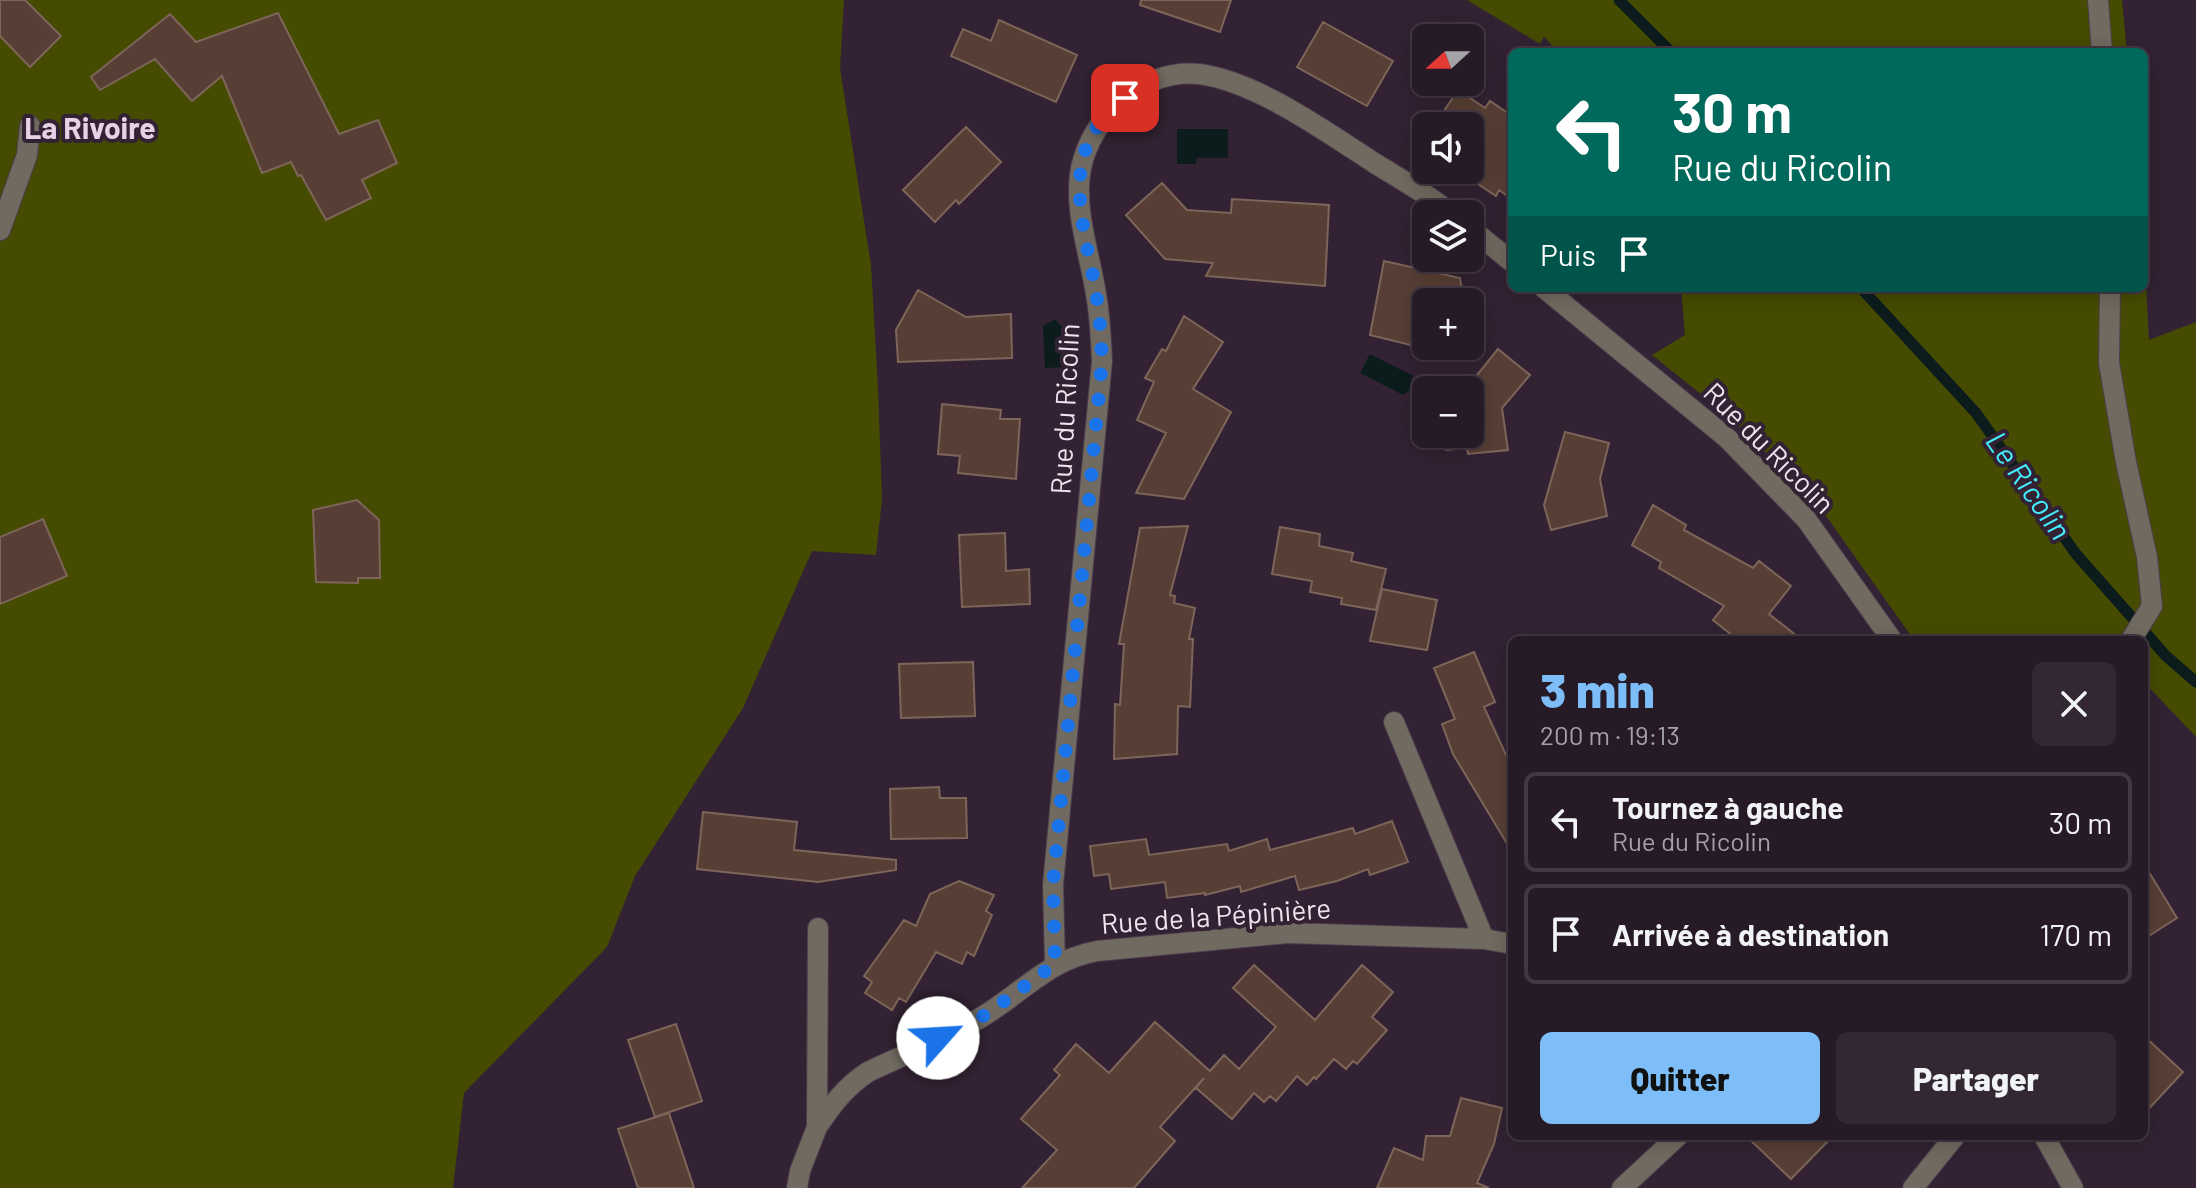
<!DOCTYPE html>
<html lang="fr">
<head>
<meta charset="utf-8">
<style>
  body { margin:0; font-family:Barlow,sans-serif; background:#322732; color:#f1f3f6; height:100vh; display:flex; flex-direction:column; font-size:30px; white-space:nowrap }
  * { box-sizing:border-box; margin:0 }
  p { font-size:26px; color:#a4a1a7 }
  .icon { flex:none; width:44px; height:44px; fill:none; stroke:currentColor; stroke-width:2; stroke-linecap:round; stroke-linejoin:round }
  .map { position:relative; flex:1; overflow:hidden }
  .details { position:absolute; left:1508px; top:636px; width:640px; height:504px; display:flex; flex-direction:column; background:#261a26; border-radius:12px; box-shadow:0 4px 20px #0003,0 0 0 2px #423843 }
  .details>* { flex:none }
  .hud { position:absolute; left:1508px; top:48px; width:640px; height:244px; border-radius:12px; box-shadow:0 4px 20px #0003,0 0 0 2px #423843; background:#00695c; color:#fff; overflow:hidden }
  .needle { width:52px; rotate:249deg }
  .buttons { position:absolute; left:1412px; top:24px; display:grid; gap:16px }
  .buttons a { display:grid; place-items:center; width:72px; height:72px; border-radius:12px; background:#261a26; box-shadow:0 4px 20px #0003,0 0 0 2px #423843; font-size:40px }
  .pin { position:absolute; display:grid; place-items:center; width:68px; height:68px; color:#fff; margin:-34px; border-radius:16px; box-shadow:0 4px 12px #0006 }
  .me { position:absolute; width:88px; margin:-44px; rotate:64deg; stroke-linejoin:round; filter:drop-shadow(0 0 6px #0008) }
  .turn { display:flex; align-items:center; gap:28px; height:168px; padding:0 32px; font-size:36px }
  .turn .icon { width:104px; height:104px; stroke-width:2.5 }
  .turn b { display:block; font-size:56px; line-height:68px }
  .then { display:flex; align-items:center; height:76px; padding:0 32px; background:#0003; gap:16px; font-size:30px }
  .round { display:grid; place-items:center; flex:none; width:84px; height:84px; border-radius:12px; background:#322732 }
  .headline { display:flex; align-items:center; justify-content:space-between; height:136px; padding:0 32px }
  h1 { font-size:48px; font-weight:800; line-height:60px; color:#7dbef9 }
  .primary-button { display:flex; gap:16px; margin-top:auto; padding:16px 32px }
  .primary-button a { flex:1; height:92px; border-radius:12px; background:#7dbef9; color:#111; font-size:32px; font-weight:800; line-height:92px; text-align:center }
  .primary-button a+a { background:#322732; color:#f1f3f6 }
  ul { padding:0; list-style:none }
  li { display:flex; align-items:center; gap:24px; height:100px; margin:0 16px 12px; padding:0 16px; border:4px solid #423843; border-radius:12px }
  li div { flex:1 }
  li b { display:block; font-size:30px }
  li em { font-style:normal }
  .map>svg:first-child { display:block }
  .green { fill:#454b00 }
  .water { fill:#0c1c1d }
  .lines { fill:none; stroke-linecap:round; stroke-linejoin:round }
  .stream { stroke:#0c1c1d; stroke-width:11 }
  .building { fill:#573f35; stroke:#7e6559; stroke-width:2 }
  .minor-casing { stroke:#4c3d4d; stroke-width:22 }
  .minor { stroke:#706a60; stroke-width:20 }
  .route { stroke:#1a73e8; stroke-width:14; stroke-dasharray:0 25.2 }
  .labels { text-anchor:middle; stroke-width:8; stroke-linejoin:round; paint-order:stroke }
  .street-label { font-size:28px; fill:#efe4ef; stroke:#322233 }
  .neighbourhood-label { font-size:30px; font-weight:bold; fill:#e7d1e7; stroke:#322233 }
  .water-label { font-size:30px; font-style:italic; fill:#44eefd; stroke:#322233 }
</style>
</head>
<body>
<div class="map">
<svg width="2196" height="1188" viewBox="0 0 2196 1188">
  <rect width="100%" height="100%" fill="#322233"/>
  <path class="green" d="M 0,0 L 844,0 L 840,68 L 871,265 L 878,387 L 882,499 L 876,555 L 812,551 L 743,708 L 635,876 L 607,947 L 464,1093 L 453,1188 L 0,1188 Z
    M 1467,0 L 2122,0 L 2127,52 L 1557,52 L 1544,36 L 1540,44 Z
    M 2144,246 L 2149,340 L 2196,322 L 2196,737 L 2144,682 L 2144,640 L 1914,640 L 1819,506 L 1732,419 L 1652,355 L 1685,335 L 1681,288 L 2144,288 Z"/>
  <path class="water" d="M 1177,129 L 1228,129 L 1228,158 L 1197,158 L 1196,164 L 1177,164 Z
    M 1055,319 L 1060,325 L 1064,325 L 1066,367 L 1045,368 L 1043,326 Z
    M 1370,354 L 1413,376 L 1411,380 L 1414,387 L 1403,395 L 1360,373 Z"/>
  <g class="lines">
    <path class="stream" d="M 1619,0 L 1671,52
      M 1861,288 L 1976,413 L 2076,554 L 2166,656 L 2196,682"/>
  </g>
  <path class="building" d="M 0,0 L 25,0 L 61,36 L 30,67 L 0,36 Z
    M 1141,0 L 1231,0 L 1220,32 L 1140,5 Z
    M 278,13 L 339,134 L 378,120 L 397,163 L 362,180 L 371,198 L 326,220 L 301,175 L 298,176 L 291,162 L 262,173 L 222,76 L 192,101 L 155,59 L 100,90 L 91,77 L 170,14 L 196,42 Z
    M 999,20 L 1077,55 L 1056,102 L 951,56 L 963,29 L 991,41 Z
    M 1323,22 L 1393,61 L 1367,106 L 1297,67 Z
    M 1458,90 L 1485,108 L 1490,101 L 1512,116 L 1512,199 L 1499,190 L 1496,196 L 1457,170 L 1470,170 L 1470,126 L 1434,126 Z
    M 966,127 L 1001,162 L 959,204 L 956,200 L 935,222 L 903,190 Z
    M 1162,183 L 1187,210 L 1231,213 L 1232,199 L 1329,205 L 1325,286 L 1206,276 L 1213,263 L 1165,259 L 1126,215 Z
    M 1384,261 L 1460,278 L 1464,302 L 1426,302 L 1426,346 L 1470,345 L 1472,360 L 1370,335 Z
    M 918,290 L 966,317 L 1011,314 L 1012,358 L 898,362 L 896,330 Z
    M 1184,316 L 1223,342 L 1193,389 L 1231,412 L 1184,499 L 1136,493 L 1166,433 L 1137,420 L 1154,382 L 1145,378 L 1162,349 L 1166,351 Z
    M 1498,349 L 1530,375 L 1502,408 L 1508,450 L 1468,454 L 1467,448 L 1446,450 L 1445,438 L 1435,434 L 1470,434 L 1470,390 L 1465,390 Z
    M 942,404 L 1001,410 L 1000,419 L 1020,419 L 1016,479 L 958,473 L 960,456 L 938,454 Z
    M 1565,432 L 1609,443 L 1600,479 L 1607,516 L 1551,530 L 1544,505 Z
    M 357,500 L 379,520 L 380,578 L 358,578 L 358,583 L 316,582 L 313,510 Z
    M 1653,505 L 1686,525 L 1684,530 L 1753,568 L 1759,561 L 1791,586 L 1769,614 L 1802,640 L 1738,640 L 1713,620 L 1724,606 L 1659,568 L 1661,562 L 1632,545 Z
    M 43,519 L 67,576 L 0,604 L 0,537 Z
    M 1188,526 L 1170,595 L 1175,596 L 1174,603 L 1195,608 L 1189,639 L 1193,639 L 1190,707 L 1178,706 L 1177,754 L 1114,759 L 1115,704 L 1120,705 L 1124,644 L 1119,644 L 1140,528 Z
    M 1280,527 L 1320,534 L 1319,546 L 1353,553 L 1351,561 L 1386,569 L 1376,610 L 1341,604 L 1342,598 L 1310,592 L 1312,581 L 1272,574 Z
    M 1005,533 L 1006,571 L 1029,569 L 1030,604 L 962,607 L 959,535 Z
    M 1382,589 L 1437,600 L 1427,650 L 1370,641 Z
    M 1474,652 L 1495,702 L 1484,707 L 1512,768 L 1512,852 L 1453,754 L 1442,724 L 1455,719 L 1434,668 Z
    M 973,662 L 975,716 L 901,718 L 899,664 Z
    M 939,787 L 940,798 L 966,798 L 967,838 L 891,839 L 890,789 Z
    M 703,812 L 797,822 L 794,850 L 896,860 L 896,870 L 818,882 L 697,869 Z
    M 1392,821 L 1408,862 L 1370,875 L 1368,869 L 1337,881 L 1299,890 L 1295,876 L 1241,892 L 1240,886 L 1205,895 L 1205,893 L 1167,898 L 1165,882 L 1111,889 L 1109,874 L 1094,876 L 1090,846 L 1146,839 L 1149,855 L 1227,844 L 1229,851 L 1267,839 L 1270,850 L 1353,828 L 1355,834 Z
    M 2144,864 L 2177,918 L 2144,939 Z
    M 959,881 L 994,895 L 986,911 L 992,915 L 974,956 L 967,952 L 962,964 L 936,952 L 906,1002 L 899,998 L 892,1010 L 865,993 L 872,982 L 864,976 L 904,920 L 916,926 L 930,894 Z
    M 1254,965 L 1315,1020 L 1362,965 L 1393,992 L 1372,1017 L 1387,1030 L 1357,1064 L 1353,1061 L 1346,1069 L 1334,1059 L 1316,1079 L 1314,1077 L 1307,1085 L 1297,1076 L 1276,1101 L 1270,1096 L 1264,1102 L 1254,1093 L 1232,1119 L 1196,1088 L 1204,1078 L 1160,1127 L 1175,1141 L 1134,1188 L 1022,1188 L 1057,1150 L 1021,1119 L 1060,1075 L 1054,1070 L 1076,1044 L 1109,1073 L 1155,1022 L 1210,1071 L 1224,1055 L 1239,1069 L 1276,1027 L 1233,988 Z
    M 676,1024 L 702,1101 L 655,1117 L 628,1040 Z
    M 2144,1036 L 2183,1072 L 2144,1114 Z
    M 1461,1098 L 1502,1108 L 1494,1144 L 1477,1183 L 1489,1188 L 1377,1188 L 1394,1148 L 1423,1160 L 1426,1136 L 1450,1136 Z
    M 669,1113 L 694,1188 L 638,1188 L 618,1129 Z
    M 1746,1136 L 1833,1136 L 1791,1179 Z"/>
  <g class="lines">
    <defs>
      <path id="minor" d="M 2098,0 L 2102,52
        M 1470,228 L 1512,262
        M 0,230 L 27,155 L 30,126
        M 1544,288 L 1727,438 L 1806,519 L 1892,640
        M 2110,288 L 2109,363 L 2126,462 L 2147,557 L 2152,606 L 2131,640
        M 1394,722 L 1484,939
        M 1055,964 L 1053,885 L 1102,361 C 1101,338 1100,316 1096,294 C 1090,255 1073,208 1081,168 C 1092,116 1143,68 1199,74 C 1256,81 1328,133 1376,164 C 1402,180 1429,195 1452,214
        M 817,1127 C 832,1105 845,1087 868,1072 C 905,1054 951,1037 985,1015 C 1025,990 1049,960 1097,951 L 1288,933 L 1484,939 L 1512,944
        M 2044,1136 L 2073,1188
        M 797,1188 L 800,1171 L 817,1127 L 818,928
        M 1622,1188 L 1678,1136
        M 1913,1188 L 1955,1136"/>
    </defs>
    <use href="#minor" class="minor-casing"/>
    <use href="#minor" class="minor"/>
  </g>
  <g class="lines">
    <path class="route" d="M 938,1038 L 985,1015 L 1055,964 L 1053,885 L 1102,361 C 1101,338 1100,315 1096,293 C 1088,243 1066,182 1092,135 C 1100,120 1113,109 1125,98"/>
  </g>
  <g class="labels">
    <g class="street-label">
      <text transform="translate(1065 409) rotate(-87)" y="10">Rue du Ricolin</text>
      <text transform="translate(1769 448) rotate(45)" y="10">Rue du Ricolin</text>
      <text transform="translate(1216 916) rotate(-4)" y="10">Rue de la Pépinière</text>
    </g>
    <g class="neighbourhood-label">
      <text x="90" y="139">La Rivoire</text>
    </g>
    <g class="water-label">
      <text transform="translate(2028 486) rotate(55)" y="10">Le Ricolin</text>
    </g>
  </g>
</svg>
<div class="buttons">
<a><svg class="needle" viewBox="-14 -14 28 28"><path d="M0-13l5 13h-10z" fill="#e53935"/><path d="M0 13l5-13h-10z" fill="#a4a1a7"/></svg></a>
<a><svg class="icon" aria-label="sound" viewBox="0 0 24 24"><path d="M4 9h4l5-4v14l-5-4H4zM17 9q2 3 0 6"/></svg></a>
<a><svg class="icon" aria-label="layers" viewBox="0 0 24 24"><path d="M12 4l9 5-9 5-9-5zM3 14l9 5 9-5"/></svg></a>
<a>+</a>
<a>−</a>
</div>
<div class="pin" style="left:1125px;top:98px;background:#d93025"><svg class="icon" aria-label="arrive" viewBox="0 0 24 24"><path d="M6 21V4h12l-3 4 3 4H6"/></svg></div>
<svg class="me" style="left:938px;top:1038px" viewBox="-20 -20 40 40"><circle r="19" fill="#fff"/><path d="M0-13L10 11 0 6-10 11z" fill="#1a73e8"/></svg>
<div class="hud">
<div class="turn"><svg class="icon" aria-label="left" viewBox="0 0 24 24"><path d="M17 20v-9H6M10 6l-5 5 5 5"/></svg><div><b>30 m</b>Rue du Ricolin</div></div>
<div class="then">Puis<svg class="icon" aria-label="arrive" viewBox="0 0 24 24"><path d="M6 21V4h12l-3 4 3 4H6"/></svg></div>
</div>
<section class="details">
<div class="headline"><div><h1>3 min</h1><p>200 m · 19:13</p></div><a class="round"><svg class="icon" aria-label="close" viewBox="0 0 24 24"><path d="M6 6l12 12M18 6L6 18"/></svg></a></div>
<ul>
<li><svg class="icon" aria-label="left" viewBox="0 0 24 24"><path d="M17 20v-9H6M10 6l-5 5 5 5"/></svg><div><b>Tournez à gauche</b><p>Rue du Ricolin</p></div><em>30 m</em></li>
<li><svg class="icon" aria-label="arrive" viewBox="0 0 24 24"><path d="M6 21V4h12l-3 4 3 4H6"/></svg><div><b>Arrivée à destination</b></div><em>170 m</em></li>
</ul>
<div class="primary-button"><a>Quitter</a><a>Partager</a></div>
</section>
</div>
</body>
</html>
